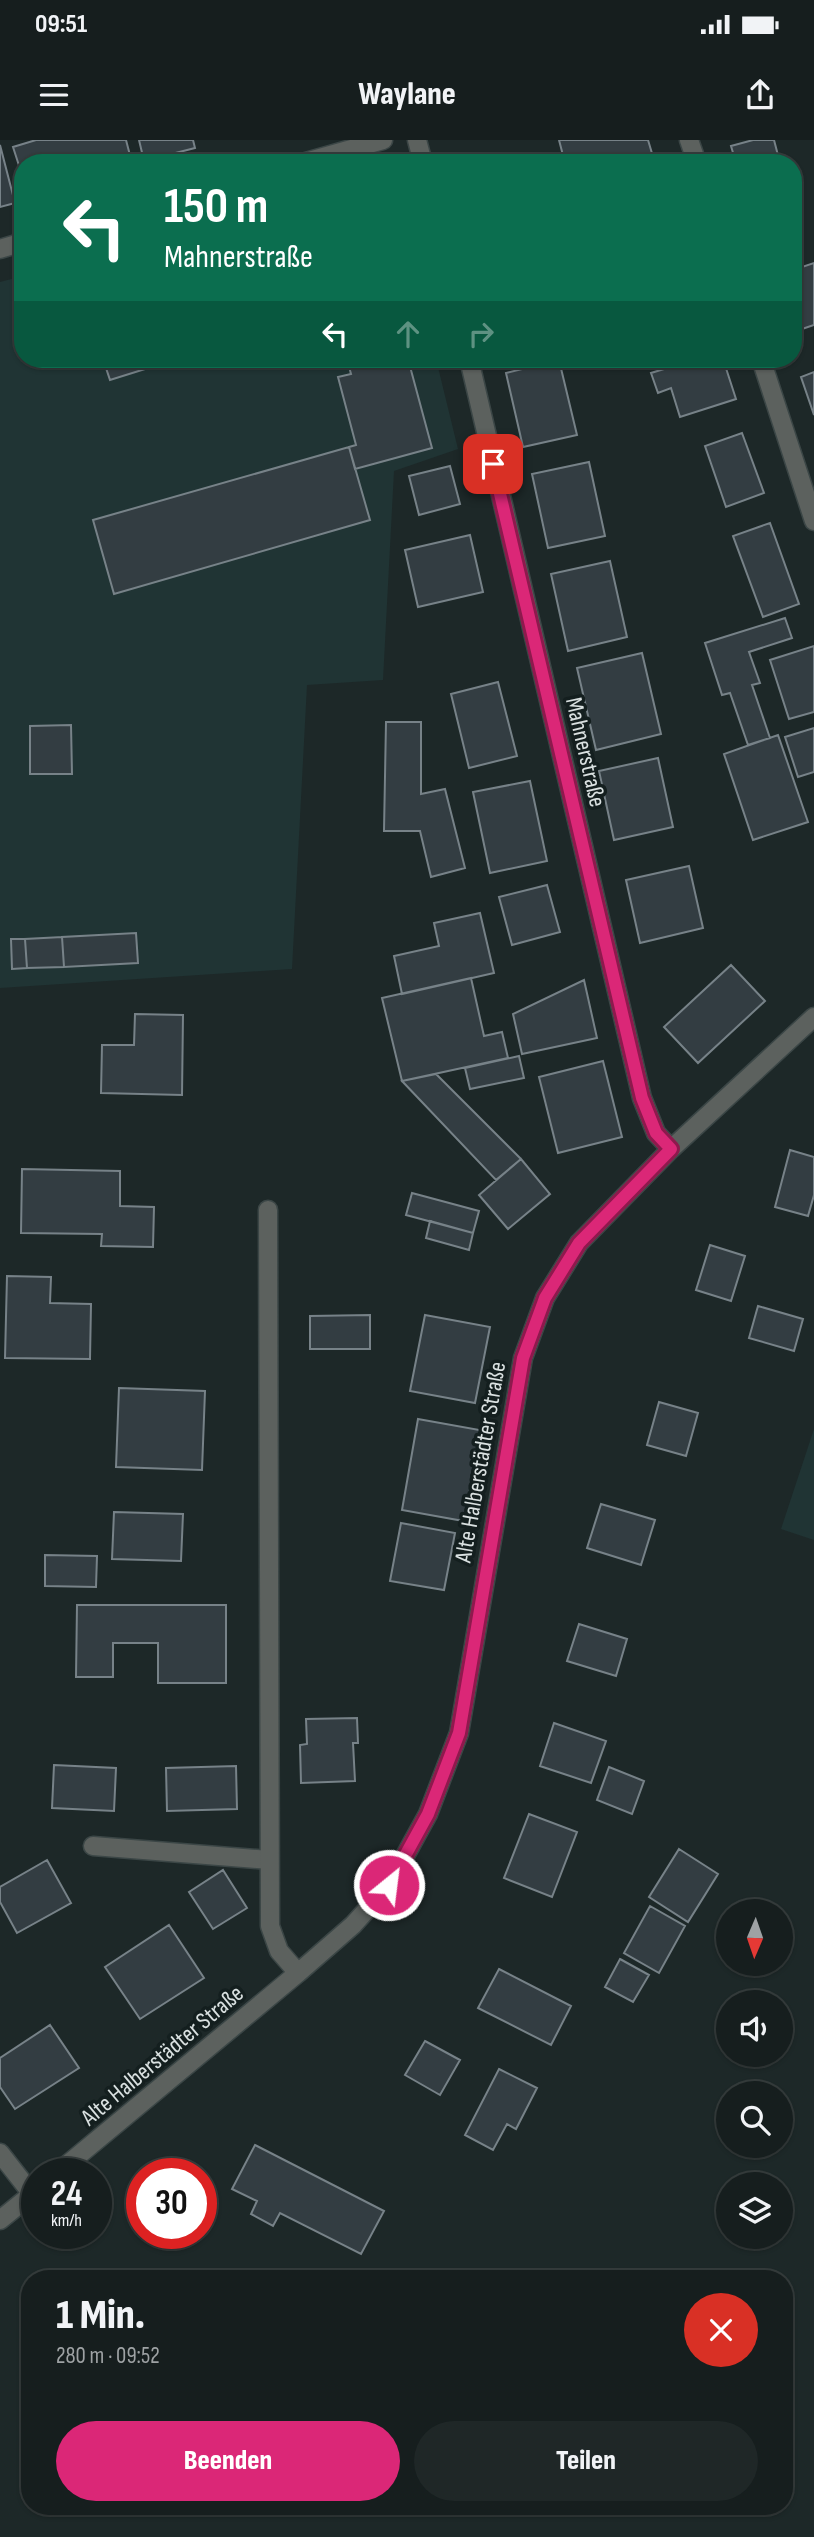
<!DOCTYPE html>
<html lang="de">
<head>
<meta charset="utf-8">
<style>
  body { margin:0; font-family:"Sofia Sans Condensed",sans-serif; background:#1f2727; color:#f1f3f6; height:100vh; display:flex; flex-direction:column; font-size:26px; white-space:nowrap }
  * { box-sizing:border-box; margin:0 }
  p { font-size:23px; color:#9ea2a4 }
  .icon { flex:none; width:38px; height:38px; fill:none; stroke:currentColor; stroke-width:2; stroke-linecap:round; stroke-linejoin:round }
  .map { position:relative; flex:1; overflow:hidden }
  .panel { position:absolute; left:21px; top:2130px; width:772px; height:245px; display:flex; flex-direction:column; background:#161e1e; border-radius:28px; box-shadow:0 2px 5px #0004,0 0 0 2px #353c3c }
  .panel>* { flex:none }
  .banner { position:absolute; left:14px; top:14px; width:788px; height:214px; border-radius:28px; box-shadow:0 2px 5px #0004,0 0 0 2px #353c3c; background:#0b6e4f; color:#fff; overflow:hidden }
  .needle { width:46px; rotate:182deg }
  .controls { position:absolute; left:716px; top:1759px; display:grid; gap:14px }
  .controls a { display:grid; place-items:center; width:77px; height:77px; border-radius:50%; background:#161e1e; box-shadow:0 2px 5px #0004,0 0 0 2px #353c3c; font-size:35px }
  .speed { position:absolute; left:21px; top:2018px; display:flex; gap:14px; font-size:35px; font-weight:700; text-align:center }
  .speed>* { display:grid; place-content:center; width:91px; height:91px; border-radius:50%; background:#161e1e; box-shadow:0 2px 5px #0004,0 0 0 2px #353c3c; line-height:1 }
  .speed small { font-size:18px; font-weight:400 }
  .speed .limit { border:10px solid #d22; background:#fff; color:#111 }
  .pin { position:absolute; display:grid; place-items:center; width:60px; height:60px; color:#fff; margin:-30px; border-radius:14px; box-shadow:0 4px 10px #0006 }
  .me { position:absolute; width:77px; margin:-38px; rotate:29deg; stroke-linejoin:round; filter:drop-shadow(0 0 5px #0008) }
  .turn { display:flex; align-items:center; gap:24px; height:147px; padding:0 35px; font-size:32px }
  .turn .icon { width:91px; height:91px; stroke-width:2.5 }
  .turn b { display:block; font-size:49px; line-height:60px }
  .lanes { display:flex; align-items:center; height:66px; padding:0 35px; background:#0003; justify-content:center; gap:35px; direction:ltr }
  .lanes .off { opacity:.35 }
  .round { display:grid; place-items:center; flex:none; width:74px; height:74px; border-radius:37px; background:#1f2727 }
  .headline { display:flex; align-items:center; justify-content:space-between; height:119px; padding:0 35px }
  h1 { font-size:42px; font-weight:800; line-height:52px }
  .button { display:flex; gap:14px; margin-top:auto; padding:14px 35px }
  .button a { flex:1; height:80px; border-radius:42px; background:#db2777; color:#fff; font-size:28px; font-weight:800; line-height:80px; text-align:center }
  .button a+a { background:#1f2727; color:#f1f3f6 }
  .status { display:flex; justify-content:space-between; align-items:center; height:49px; padding:0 35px; background:#161e1e; direction:ltr }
  .status svg { height:19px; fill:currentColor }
  header { display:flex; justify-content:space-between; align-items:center; height:91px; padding:0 35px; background:#161e1e; font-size:32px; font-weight:800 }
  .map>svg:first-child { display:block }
  .built { fill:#203434 }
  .building { fill:#333d42; stroke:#778288; stroke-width:2 }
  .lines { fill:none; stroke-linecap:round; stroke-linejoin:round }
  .service-casing { stroke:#3b4646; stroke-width:21 }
  .minor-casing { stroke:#3b4646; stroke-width:21 }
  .service { stroke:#5c615e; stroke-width:18 }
  .minor { stroke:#5c615e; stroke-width:18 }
  .route-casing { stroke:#8e194d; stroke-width:18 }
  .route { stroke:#db2777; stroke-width:12 }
  .labels { text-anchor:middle; stroke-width:7; stroke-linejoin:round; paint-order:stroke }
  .street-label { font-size:24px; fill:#dae1e1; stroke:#141f1f }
</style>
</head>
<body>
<div class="status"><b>09:51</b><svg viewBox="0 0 49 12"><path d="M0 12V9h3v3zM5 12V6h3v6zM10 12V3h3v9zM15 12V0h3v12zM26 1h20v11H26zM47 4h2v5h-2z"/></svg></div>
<header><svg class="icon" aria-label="menu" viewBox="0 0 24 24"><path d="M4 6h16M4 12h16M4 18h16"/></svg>Waylane<svg class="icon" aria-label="share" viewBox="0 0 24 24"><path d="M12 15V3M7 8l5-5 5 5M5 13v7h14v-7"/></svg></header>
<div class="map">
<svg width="814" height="2397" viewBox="0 0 814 2397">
  <rect width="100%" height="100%" fill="#1d2828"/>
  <path class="built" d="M 23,136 L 23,219 L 436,219 L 458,309 L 394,331 L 383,540 L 307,545 L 292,829 L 0,848 L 0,142 Z
    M 814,1289 L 814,1400 L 781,1389 Z"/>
  <path class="building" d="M 36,0 L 126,0 L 132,23 L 23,23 L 23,38 L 13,7 Z
    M 139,0 L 193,0 L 195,8 L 144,21 Z
    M 559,0 L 648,0 L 654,20 L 644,23 L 565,23 Z
    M 753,0 L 774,0 L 780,23 L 736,23 L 731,6 Z
    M 0,5 L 15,63 L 0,67 Z
    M 814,123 L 814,185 L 793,192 L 793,130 Z
    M 103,219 L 177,219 L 110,240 Z
    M 347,219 L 408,219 L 432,308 L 355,329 L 349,307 L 356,305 L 338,237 L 351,234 Z
    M 661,219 L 723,219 L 736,259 L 680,277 L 671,248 L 658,253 L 651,233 L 664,229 Z
    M 559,220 L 577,295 L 523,307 L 506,233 Z
    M 814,232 L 814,275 L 801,237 Z
    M 742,293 L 764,353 L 726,367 L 705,306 Z
    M 349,307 L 370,380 L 114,454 L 93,380 Z
    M 589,322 L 605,396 L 548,408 L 532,334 Z
    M 450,326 L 460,364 L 419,375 L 409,336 Z
    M 770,383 L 799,464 L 763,477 L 733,396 Z
    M 470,395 L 483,452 L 418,467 L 405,410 Z
    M 610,421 L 627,497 L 568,511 L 551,434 Z
    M 785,478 L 792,498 L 749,512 L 760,543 L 752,545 L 770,598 L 748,605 L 730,553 L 722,555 L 705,503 Z
    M 814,506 L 814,572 L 789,579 L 770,520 Z
    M 642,513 L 661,594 L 596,610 L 577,528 Z
    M 498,542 L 517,616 L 469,628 L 451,554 Z
    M 386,582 L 421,582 L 421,654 L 445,649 L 465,728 L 431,737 L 420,691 L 384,691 Z
    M 71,585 L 72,634 L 30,634 L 30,586 Z
    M 814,588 L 814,632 L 798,637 L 785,597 Z
    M 778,595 L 808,682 L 753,700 L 724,614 Z
    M 658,618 L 673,687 L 614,700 L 599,631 Z
    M 530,641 L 547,721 L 490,733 L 473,652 Z
    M 689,726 L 703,788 L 640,803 L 626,740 Z
    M 547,745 L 560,792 L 512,805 L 499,757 Z
    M 480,773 L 494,833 L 402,854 L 394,816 L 439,806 L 434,783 Z
    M 136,793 L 138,823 L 64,827 L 62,797 Z
    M 62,797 L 64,827 L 27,828 L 25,799 Z
    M 11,799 L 25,799 L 27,828 L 12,829 Z
    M 731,825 L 765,861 L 698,923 L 664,887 Z
    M 471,838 L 484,896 L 502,892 L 508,918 L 402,941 L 382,858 Z
    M 584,840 L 597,898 L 522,914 L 513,874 Z
    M 135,874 L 183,875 L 182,955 L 101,953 L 102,905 L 134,905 Z
    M 519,916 L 524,938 L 470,949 L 465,928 Z
    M 603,921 L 622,997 L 558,1013 L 539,937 Z
    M 436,934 L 521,1019 L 496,1040 L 402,941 Z
    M 790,1010 L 814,1017 L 814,1055 L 808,1076 L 775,1067 Z
    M 521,1019 L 550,1054 L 508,1089 L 479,1055 Z
    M 22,1029 L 120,1031 L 120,1066 L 154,1067 L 153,1107 L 101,1106 L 102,1094 L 21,1093 Z
    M 412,1053 L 479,1071 L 473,1093 L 406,1075 Z
    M 430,1081 L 473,1093 L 469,1110 L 426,1098 Z
    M 710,1105 L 745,1116 L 731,1161 L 696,1150 Z
    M 7,1136 L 51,1137 L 50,1163 L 91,1164 L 90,1219 L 5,1218 Z
    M 758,1166 L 803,1179 L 794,1211 L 749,1198 Z
    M 370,1175 L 370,1209 L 310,1209 L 310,1176 Z
    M 425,1175 L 490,1187 L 475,1263 L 410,1251 Z
    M 119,1248 L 205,1251 L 202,1330 L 116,1327 Z
    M 659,1262 L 698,1273 L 686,1316 L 647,1305 Z
    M 418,1279 L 485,1291 L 469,1382 L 402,1370 Z
    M 601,1364 L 655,1380 L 641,1425 L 587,1408 Z
    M 114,1372 L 183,1374 L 181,1421 L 112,1419 Z
    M 401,1383 L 455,1393 L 444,1450 L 390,1441 Z
    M 45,1415 L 97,1416 L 96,1447 L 45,1446 Z
    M 77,1465 L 226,1465 L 226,1543 L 158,1543 L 158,1503 L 113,1503 L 113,1537 L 76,1537 Z
    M 579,1484 L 627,1499 L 616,1536 L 567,1521 Z
    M 357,1578 L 358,1603 L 353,1603 L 355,1641 L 301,1643 L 300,1605 L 307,1604 L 306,1579 Z
    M 554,1583 L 606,1601 L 591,1643 L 540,1626 Z
    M 54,1625 L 116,1628 L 114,1671 L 52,1668 Z
    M 236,1626 L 237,1669 L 167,1671 L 166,1628 Z
    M 609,1627 L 644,1641 L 632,1674 L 597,1660 Z
    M 529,1674 L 577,1692 L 552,1757 L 504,1738 Z
    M 679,1709 L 718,1734 L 688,1782 L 649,1757 Z
    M 47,1720 L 71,1763 L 17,1793 L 0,1762 L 0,1747 Z
    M 223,1730 L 247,1768 L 213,1789 L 189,1752 Z
    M 650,1766 L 685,1786 L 659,1833 L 624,1813 Z
    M 169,1785 L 204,1838 L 140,1879 L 105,1827 Z
    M 620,1819 L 649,1835 L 633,1862 L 605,1847 Z
    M 499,1829 L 571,1866 L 551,1905 L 478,1868 Z
    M 50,1885 L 79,1928 L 15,1969 L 0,1947 L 0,1918 Z
    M 425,1901 L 460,1920 L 440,1955 L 405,1935 Z
    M 499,1929 L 537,1948 L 516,1989 L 507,1984 L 493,2010 L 465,1995 Z
    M 255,2005 L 384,2071 L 361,2114 L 280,2073 L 273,2086 L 251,2074 L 257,2061 L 232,2049 Z"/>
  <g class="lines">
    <defs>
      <path id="service" d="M 93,1706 L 269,1720"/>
      <path id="minor" d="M 417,0 L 423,23
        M 689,0 L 697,23
        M 302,23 L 383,0
        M 0,109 L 23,102
        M 469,219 L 642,958 L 656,993 L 671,1009
        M 761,219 L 814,381
        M 268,1070 L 270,1786 L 279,1811 L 298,1833
        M 0,2013 L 32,2054
        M 56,2034 L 298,1833 L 353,1785 L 389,1745 L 428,1674 L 459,1593 L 523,1218 L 545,1158 L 579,1103 L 671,1009 L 814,877
        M 0,2080 L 37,2050"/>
    </defs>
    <use href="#service" class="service-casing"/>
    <use href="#minor" class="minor-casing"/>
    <use href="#service" class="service"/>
    <use href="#minor" class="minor"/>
  </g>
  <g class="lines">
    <defs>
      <path id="route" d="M 389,1745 L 428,1674 L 459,1593 L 523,1218 L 545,1158 L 579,1103 L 671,1009 L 656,993 L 642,958 L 493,324"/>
    </defs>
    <use href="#route" class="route-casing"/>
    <use href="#route" class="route"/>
  </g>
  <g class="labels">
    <g class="street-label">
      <text transform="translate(586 612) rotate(77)" y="8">Mahnerstraße</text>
      <text transform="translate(480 1322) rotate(-80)" y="8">Alte Halberstädter Straße</text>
      <text transform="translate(162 1915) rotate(-40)" y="8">Alte Halberstädter Straße</text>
    </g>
  </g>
</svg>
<div class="controls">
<a><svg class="needle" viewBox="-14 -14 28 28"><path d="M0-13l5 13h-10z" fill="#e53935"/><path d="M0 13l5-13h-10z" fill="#9ea2a4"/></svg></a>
<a><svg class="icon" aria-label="sound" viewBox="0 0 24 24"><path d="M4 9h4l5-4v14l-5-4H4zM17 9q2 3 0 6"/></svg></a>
<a><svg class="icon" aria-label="search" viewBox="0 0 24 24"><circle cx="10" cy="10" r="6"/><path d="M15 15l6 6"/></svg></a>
<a><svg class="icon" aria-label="layers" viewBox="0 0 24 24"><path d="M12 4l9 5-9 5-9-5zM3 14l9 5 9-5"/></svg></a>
</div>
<div class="speed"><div>24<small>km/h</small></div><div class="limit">30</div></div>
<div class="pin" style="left:493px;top:324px;background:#d93025"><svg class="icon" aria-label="arrive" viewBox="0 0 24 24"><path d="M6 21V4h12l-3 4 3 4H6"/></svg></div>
<svg class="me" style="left:389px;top:1745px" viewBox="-20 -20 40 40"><circle r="17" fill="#db2777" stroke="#fff" stroke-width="3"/><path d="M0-11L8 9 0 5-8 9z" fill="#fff"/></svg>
<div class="banner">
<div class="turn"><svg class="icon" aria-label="left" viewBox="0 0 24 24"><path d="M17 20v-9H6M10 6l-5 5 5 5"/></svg><div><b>150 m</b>Mahnerstraße</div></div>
<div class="lanes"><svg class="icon" aria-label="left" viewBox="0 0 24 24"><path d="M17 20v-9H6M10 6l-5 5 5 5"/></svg><svg class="icon off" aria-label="ahead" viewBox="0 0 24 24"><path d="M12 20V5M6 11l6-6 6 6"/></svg><svg class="icon off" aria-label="right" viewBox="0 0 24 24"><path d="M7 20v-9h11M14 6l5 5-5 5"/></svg></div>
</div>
<section class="panel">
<div class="headline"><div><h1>1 Min.</h1><p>280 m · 09:52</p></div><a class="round" style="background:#d93025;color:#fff"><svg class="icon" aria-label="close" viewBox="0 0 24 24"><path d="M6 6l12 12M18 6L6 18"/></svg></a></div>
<div class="button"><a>Beenden</a><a>Teilen</a></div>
</section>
</div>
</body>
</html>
